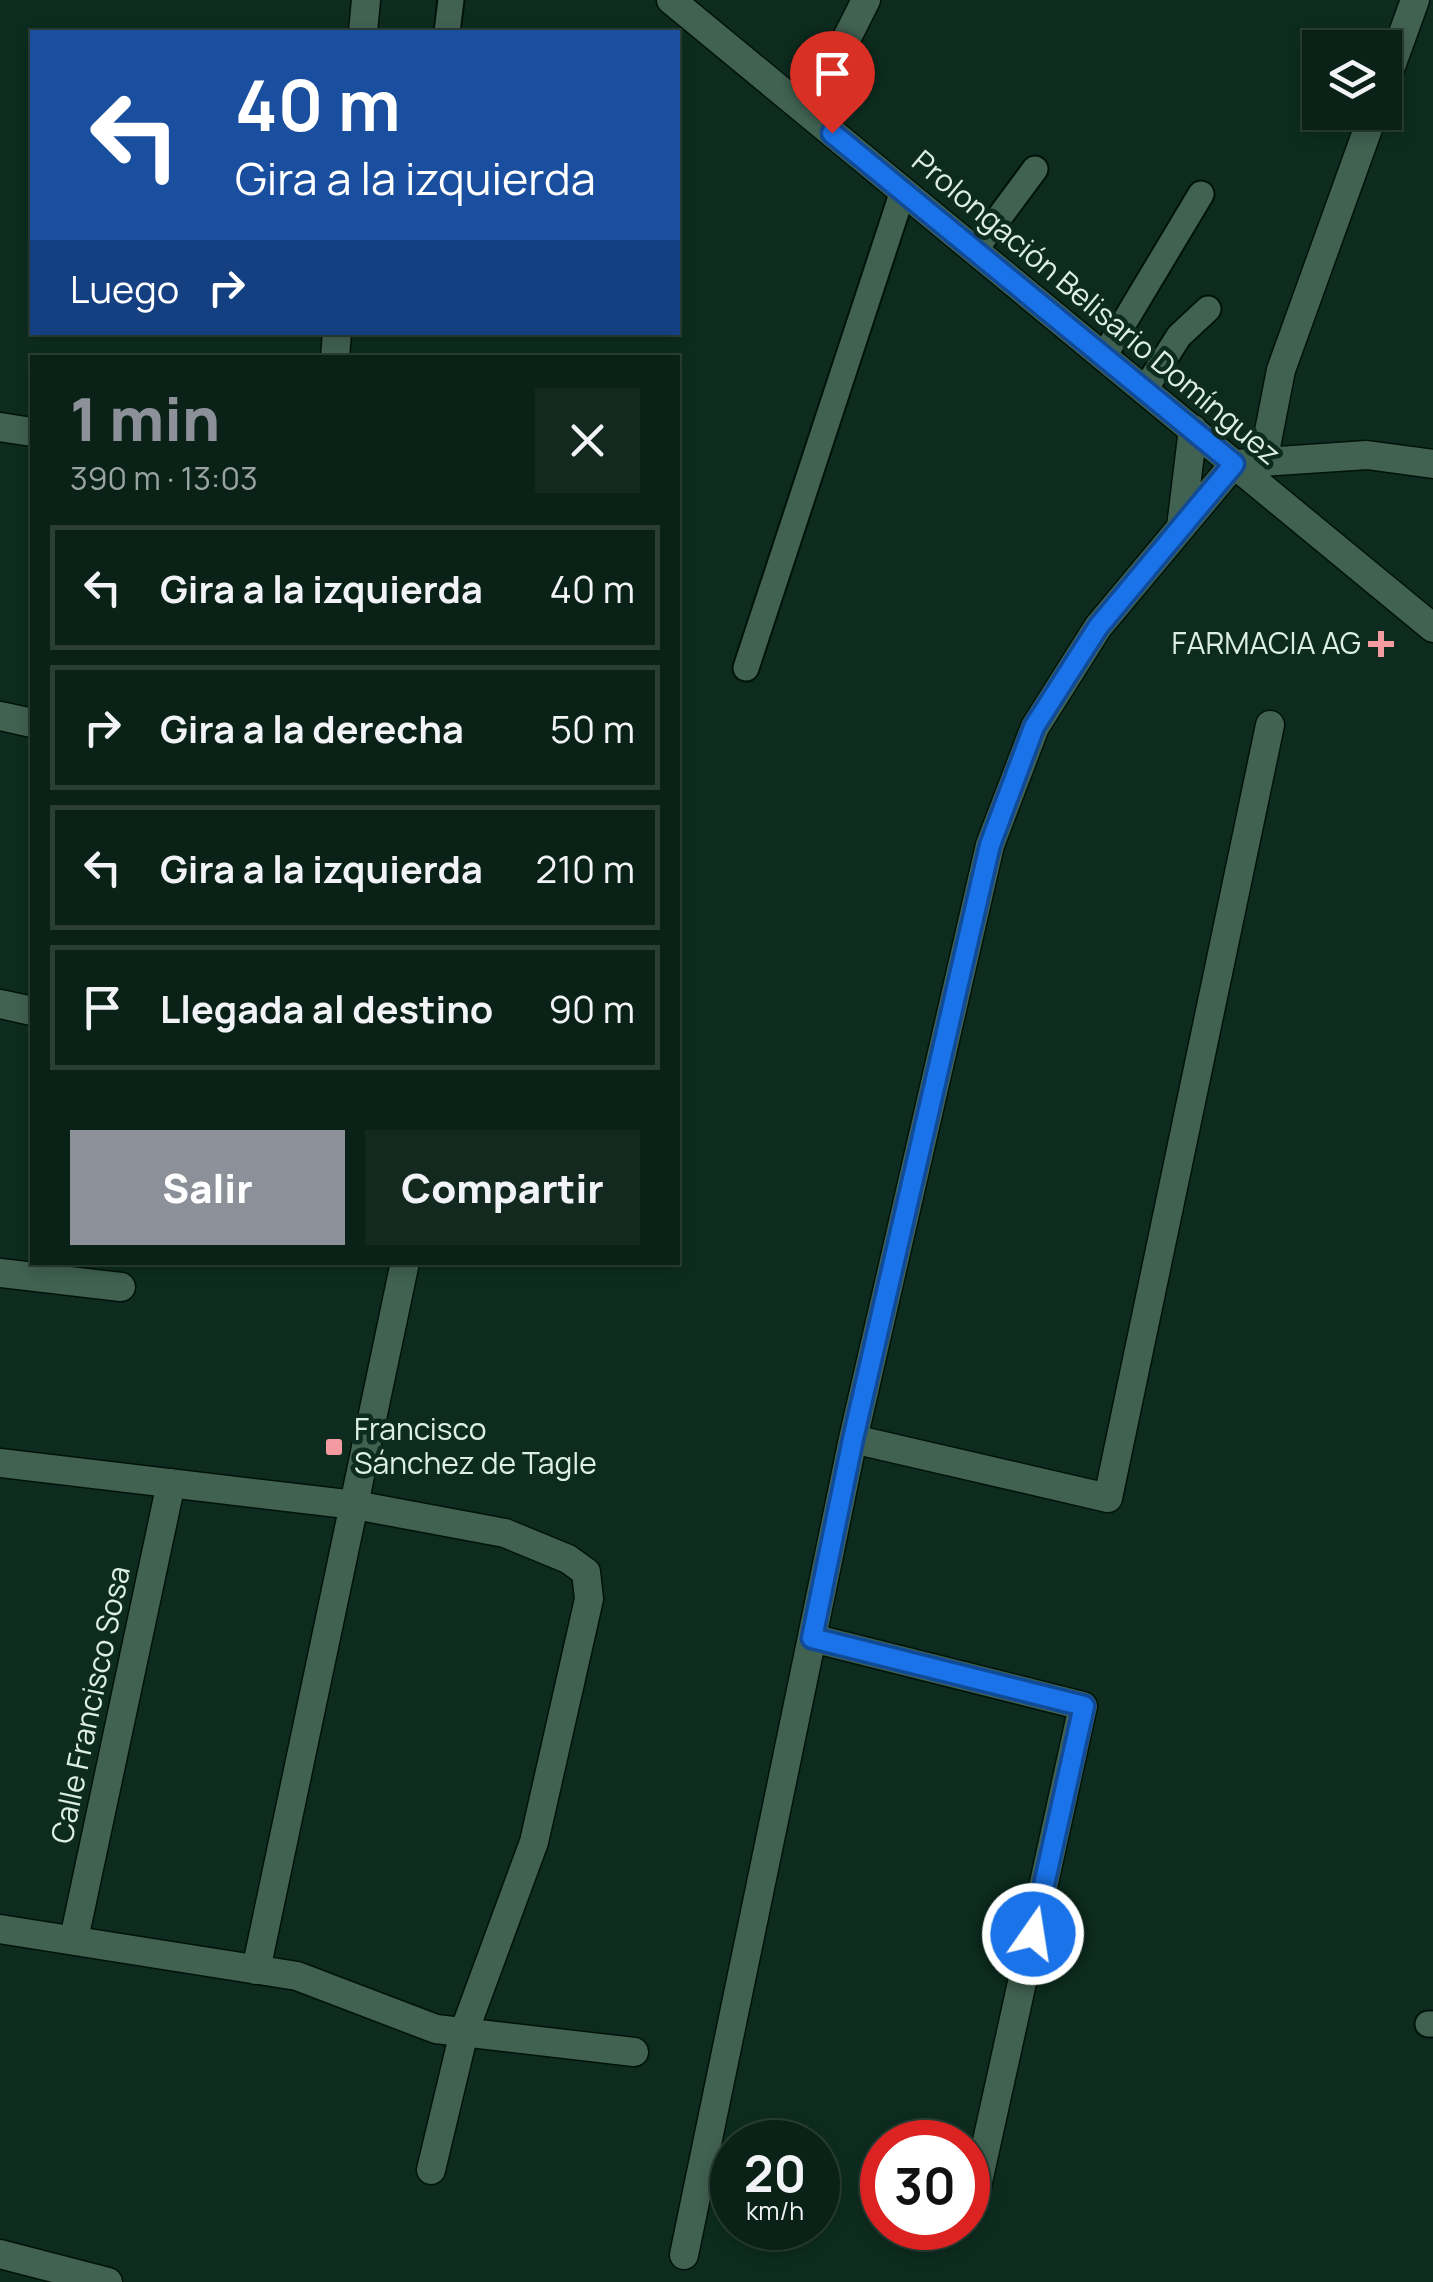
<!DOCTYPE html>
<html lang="es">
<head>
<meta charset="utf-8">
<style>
  body { margin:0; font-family:Manrope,sans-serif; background:#132920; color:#f1f3f6; height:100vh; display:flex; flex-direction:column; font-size:38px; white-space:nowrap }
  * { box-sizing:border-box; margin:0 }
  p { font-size:32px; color:#99a3a1 }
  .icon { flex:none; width:55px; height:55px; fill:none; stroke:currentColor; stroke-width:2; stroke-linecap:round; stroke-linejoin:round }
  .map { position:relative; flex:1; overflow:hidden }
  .side { position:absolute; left:30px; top:355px; width:650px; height:910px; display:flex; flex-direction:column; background:#0a2117; border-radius:0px; box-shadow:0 5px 15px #0003,0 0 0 2px #2a3e36 }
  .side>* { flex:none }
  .guide { position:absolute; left:30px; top:30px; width:650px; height:305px; border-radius:0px; box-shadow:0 5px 15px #0003,0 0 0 2px #2a3e36; background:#1a4fa0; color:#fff; overflow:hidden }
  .controls { position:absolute; left:1302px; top:30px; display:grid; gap:20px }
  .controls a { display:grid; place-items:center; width:100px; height:100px; border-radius:0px; background:#0a2117; box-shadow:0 5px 15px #0003,0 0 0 2px #2a3e36; font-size:50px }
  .speed { position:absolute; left:710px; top:2120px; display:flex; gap:20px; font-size:50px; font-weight:700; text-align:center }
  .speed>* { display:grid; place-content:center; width:130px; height:130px; border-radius:50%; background:#0a2117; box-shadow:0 5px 15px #0003,0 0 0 2px #2a3e36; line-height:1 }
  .speed small { font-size:25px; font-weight:400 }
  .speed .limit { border:15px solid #d22; background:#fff; color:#111 }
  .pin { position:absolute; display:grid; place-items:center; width:85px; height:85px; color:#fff; margin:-102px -42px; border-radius:50% 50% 50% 0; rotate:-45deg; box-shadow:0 0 10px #0007 }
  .pin .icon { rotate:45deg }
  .me { position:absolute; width:110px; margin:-55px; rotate:13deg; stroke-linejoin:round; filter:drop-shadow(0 0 8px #0008) }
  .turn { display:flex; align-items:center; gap:35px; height:210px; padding:0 40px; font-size:45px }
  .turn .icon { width:130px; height:130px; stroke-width:2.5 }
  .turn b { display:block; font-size:70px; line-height:85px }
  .then { display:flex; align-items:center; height:95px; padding:0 40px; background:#0003; gap:20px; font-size:38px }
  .round { display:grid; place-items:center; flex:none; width:105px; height:105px; border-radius:0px; background:#132920 }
  .overview { display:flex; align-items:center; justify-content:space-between; height:170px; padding:0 40px }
  h1 { font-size:60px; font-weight:800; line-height:75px; color:#8c9099 }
  .button { display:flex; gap:20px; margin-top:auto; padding:20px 40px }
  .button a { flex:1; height:115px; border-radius:0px; background:#8c9099; color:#fff; font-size:40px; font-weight:800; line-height:115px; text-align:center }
  .button a+a { background:#132920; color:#f1f3f6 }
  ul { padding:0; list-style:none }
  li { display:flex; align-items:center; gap:30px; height:125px; margin:0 20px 15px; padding:0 20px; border:5px solid #2a3e36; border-radius:0px }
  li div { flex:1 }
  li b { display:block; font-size:38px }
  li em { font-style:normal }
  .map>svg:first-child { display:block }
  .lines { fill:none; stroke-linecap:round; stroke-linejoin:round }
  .service-casing { stroke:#00130a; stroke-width:29 }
  .minor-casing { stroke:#00130a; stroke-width:31 }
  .service { stroke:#416151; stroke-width:25 }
  .minor { stroke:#416151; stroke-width:28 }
  .route-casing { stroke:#114b97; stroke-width:25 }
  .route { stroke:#1a73e8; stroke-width:18 }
  .poi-dot { fill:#f49aa1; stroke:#0d2c1f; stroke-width:4 }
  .labels { text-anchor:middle; stroke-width:9; stroke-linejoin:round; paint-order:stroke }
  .street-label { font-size:30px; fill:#dceee5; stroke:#0d2c1f }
  .poi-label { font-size:30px; fill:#dceee5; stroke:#0d2c1f; text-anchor:end }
</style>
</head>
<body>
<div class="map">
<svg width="1433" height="2282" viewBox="0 0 1433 2282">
  <rect width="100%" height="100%" fill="#0d2c1f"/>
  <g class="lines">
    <defs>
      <path id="service" d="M 447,32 L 451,0
        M 975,250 L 1035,169
        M 1104,356 L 1201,194
        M 1144,391 L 1179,336 L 1208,309
        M 746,668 L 903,191
        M 1428,2024 L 1433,2024"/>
      <path id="minor" d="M 671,0 L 1433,628
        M 363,32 L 366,0
        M 1385,83 L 1415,0
        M 809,113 L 866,0
        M 335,358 L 337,332
        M 0,427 L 32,432
        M 1263,462 L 1281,370 L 1374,112
        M 1181,527 L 1193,429
        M 0,716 L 32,723
        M 0,1004 L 32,1011
        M 0,1273 L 121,1287
        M 853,1439 L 1108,1498 L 1270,725
        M 0,1463 L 355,1505 L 505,1533 L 568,1559 L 586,1572 L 589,1599 L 534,1842 L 464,2032 L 431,2170
        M 812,1638 L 1083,1706 L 974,2200
        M 0,1929 L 297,1976 L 436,2029 L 634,2052
        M 74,1939 L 171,1483
        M 256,1970 L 405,1262
        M 0,2254 L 108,2282
        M 684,2255 L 853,1439 L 990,845 L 1035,727 L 1098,627 L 1234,464 L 1367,455 L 1433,464"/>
    </defs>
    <use href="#service" class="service-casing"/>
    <use href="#minor" class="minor-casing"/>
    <use href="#service" class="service"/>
    <use href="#minor" class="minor"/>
  </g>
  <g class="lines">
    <defs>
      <path id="route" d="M 832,133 L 1234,464 L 1098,627 L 1034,727 L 990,845 L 853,1439 L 812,1638 L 1084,1706 L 1033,1934"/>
    </defs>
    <use href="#route" class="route-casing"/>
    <use href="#route" class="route"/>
  </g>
  <g class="poi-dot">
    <path d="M1376 629h10v10h10v10h-10v10h-10v-10h-10v-10h10z"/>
    <rect x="324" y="1437" width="20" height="20" rx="5"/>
  </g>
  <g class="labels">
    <g class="street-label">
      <text transform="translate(1096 308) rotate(40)" y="10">Prolongación Belisario Domínguez</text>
      <text transform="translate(91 1705) rotate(-78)" y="10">Calle Francisco Sosa</text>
    </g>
    <g class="poi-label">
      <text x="1361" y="654">FARMACIA AG</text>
      <text x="354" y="1440" text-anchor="start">Francisco<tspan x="354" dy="34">Sánchez de Tagle</tspan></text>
    </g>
  </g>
</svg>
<div class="controls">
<a><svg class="icon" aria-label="layers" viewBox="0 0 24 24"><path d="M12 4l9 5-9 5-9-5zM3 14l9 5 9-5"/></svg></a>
</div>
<div class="speed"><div>20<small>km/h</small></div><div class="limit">30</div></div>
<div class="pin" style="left:832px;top:133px;background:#d93025"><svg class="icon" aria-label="arrive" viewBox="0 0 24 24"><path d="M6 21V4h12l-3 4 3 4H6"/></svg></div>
<svg class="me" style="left:1033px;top:1934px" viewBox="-20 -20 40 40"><circle r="17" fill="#1a73e8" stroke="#fff" stroke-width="3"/><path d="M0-11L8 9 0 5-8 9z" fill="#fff"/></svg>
<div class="guide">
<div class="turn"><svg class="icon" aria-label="left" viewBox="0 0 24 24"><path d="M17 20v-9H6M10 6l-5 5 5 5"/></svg><div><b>40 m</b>Gira a la izquierda</div></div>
<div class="then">Luego<svg class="icon" aria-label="right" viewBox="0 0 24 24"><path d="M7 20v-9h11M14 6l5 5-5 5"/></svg></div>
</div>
<section class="side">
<div class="overview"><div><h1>1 min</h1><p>390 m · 13:03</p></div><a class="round"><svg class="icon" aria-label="close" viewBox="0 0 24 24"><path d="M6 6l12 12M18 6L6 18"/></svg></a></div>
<ul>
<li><svg class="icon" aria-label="left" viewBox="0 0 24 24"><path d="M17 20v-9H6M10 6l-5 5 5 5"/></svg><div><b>Gira a la izquierda</b></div><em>40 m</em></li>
<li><svg class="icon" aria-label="right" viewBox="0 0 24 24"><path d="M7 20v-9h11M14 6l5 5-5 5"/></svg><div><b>Gira a la derecha</b></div><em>50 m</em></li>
<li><svg class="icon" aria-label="left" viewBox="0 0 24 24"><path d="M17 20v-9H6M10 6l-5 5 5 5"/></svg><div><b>Gira a la izquierda</b></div><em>210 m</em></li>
<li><svg class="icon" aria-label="arrive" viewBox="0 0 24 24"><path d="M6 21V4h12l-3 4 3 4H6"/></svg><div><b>Llegada al destino</b></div><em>90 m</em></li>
</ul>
<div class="button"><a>Salir</a><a>Compartir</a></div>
</section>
</div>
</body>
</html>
